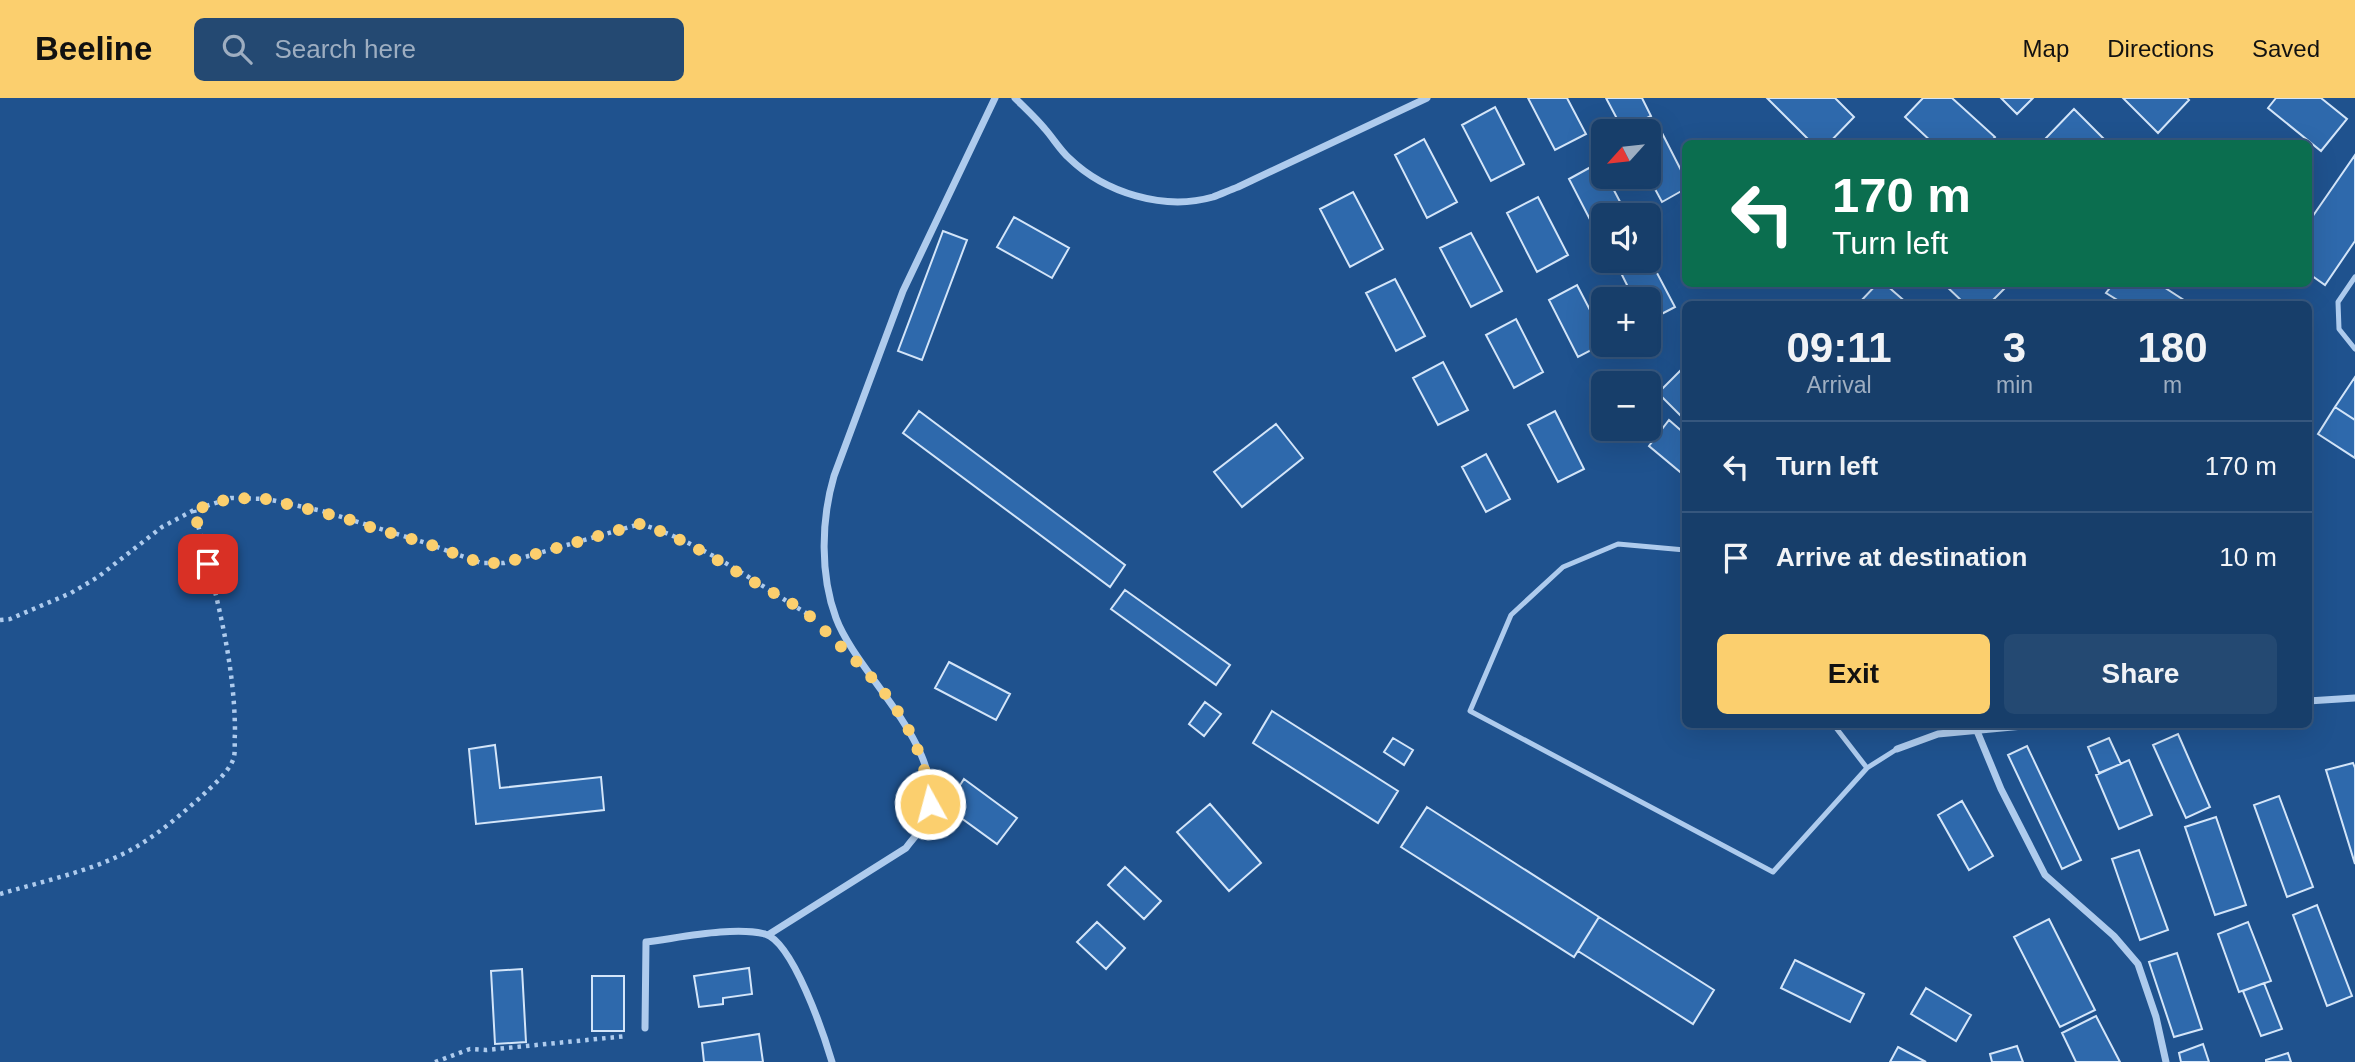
<!DOCTYPE html>
<html lang="en">
<head>
<meta charset="utf-8">
<style>
  body { margin:0; font-family:Helvetica,sans-serif; background:#244972; color:#f1f3f6; height:100vh; display:flex; flex-direction:column; font-size:26px; white-space:nowrap }
  * { box-sizing:border-box; margin:0 }
  p { font-size:23px; color:#9eaec1 }
  .icon { flex:none; width:38px; height:38px; fill:none; stroke:currentColor; stroke-width:2; stroke-linecap:round; stroke-linejoin:round }
  .map { position:relative; flex:1; overflow:hidden }
  .drawer { position:absolute; left:1682px; top:203px; width:630px; height:427px; display:flex; flex-direction:column; background:#173e6a; border-radius:10px; box-shadow:0 7px 28px #0002,0 0 0 2px #36577e }
  .drawer>* { flex:none }
  .top-card { position:absolute; left:1682px; top:42px; width:630px; height:147px; border-radius:10px; box-shadow:0 7px 28px #0002,0 0 0 2px #36577e; background:#0b6e4f; color:#fff; overflow:hidden }
  .needle { width:46px; rotate:243deg }
  .controls { position:absolute; left:1591px; top:21px; display:grid; gap:14px }
  .controls a { display:grid; place-items:center; width:70px; height:70px; border-radius:10px; background:#173e6a; box-shadow:0 7px 28px #0002,0 0 0 2px #36577e; font-size:35px }
  .pin { position:absolute; display:grid; place-items:center; width:60px; height:60px; color:#fff; margin:-30px; border-radius:14px; box-shadow:0 4px 10px #0006 }
  .me { position:absolute; width:77px; margin:-38px; rotate:353deg; stroke-linejoin:round; filter:drop-shadow(0 0 5px #0008) }
  .turn { display:flex; align-items:center; gap:24px; height:147px; padding:0 35px; font-size:32px }
  .turn .icon { width:91px; height:91px; stroke-width:2.5 }
  .turn b { display:block; font-size:49px; line-height:60px }
  .eta { display:flex; justify-content:space-evenly; align-items:center; height:119px; text-align:center }
  .eta b { font-size:42px; font-weight:700; line-height:49px }
  .action { display:flex; gap:14px; margin-top:auto; padding:14px 35px }
  .action a { flex:1; height:80px; border-radius:10px; background:#fbcf6e; color:#111; font-size:28px; font-weight:700; line-height:80px; text-align:center }
  .action a+a { background:#244972; color:#f1f3f6 }
  ul { padding:0; list-style:none }
  li { display:flex; align-items:center; gap:21px; height:91px; padding:0 35px; border-top:2px solid #36577e }
  li div { flex:1 }
  li b { display:block; font-size:26px }
  li em { font-style:normal }
  header { display:flex; align-items:center; gap:42px; box-sizing:border-box; height:98px; padding:0 35px; background:#fbcf6e; color:#111 }
  header strong { font-size:33px }
  nav { display:flex; gap:38px; margin-inline-start:auto; font-size:24px }
  .search { width:490px; height:63px; background:#244972; display:flex; align-items:center; gap:18px; box-sizing:border-box; padding:0 24px; border-radius:10px; color:#9eaec1; font-size:26px }
  .map>svg:first-child { display:block }
  .building { fill:#2e69ac; stroke:#d3e5f9; stroke-width:2 }
  .lines { fill:none; stroke-linecap:round; stroke-linejoin:round }
  .path { stroke:#aecbed; stroke-width:4.5; stroke-dasharray:3.5 5; stroke-linecap:butt }
  .service { stroke:#aecbed; stroke-width:5 }
  .minor { stroke:#aecbed; stroke-width:7 }
  .route { stroke:#fbcf6e; stroke-width:12; stroke-dasharray:0 21.6 }
</style>
</head>
<body>
<header>
<strong>Beeline</strong>
<div class="search"><svg class="icon" aria-label="search" viewBox="0 0 24 24"><circle cx="10" cy="10" r="6"/><path d="M15 15l6 6"/></svg>Search here</div>
<nav><a>Map</a><a>Directions</a><a>Saved</a></nav>
</header>
<div class="map">
<svg width="2355" height="964" viewBox="0 0 2355 964">
  <rect width="100%" height="100%" fill="#1f528e"/>
  <path class="building" d="M 1528,0 L 1567,0 L 1586,36 L 1555,52 Z
    M 1606,0 L 1642,0 L 1651,18 L 1623,32 Z
    M 1767,0 L 1835,0 L 1854,19 L 1828,46 L 1813,46 Z
    M 1923,0 L 1952,0 L 1995,39 L 1989,46 L 1934,46 L 1905,19 Z
    M 2001,0 L 2033,0 L 2017,16 Z
    M 2123,0 L 2187,0 L 2189,2 L 2158,35 Z
    M 2276,0 L 2321,0 L 2347,21 L 2321,53 L 2268,10 Z
    M 1495,9 L 1524,66 L 1491,83 L 1462,27 Z
    M 2074,11 L 2109,46 L 2049,46 L 2045,41 Z
    M 1661,33 L 1685,80 L 1685,91 L 1662,104 L 1648,78 L 1648,39 Z
    M 1424,41 L 1457,104 L 1427,120 L 1395,57 Z
    M 2355,57 L 2355,143 L 2325,187 L 2308,175 L 2308,125 Z
    M 1600,64 L 1603,70 L 1603,79 L 1607,79 L 1627,117 L 1603,117 L 1603,137 L 1599,139 L 1569,81 Z
    M 1353,94 L 1383,151 L 1350,169 L 1320,111 Z
    M 1538,99 L 1568,157 L 1537,174 L 1507,115 Z
    M 1014,119 L 1069,150 L 1052,180 L 997,149 Z
    M 943,133 L 967,142 L 922,262 L 898,253 Z
    M 1471,135 L 1502,193 L 1471,209 L 1440,150 Z
    M 1648,158 L 1675,209 L 1648,223 L 1648,201 L 1634,201 L 1618,169 L 1629,163 L 1648,163 Z
    M 1395,181 L 1425,238 L 1396,253 L 1366,195 Z
    M 1877,186 L 1885,186 L 1908,206 L 1858,206 Z
    M 1944,186 L 2009,186 L 1989,206 L 1965,206 Z
    M 2113,186 L 2159,186 L 2190,206 L 2124,206 L 2106,195 Z
    M 1577,187 L 1603,237 L 1603,246 L 1578,259 L 1549,202 Z
    M 1516,221 L 1543,274 L 1514,290 L 1486,237 Z
    M 1443,264 L 1468,312 L 1438,327 L 1413,280 Z
    M 1685,268 L 1685,313 L 1681,318 L 1658,295 Z
    M 2355,279 L 2355,322 L 2335,309 Z
    M 2335,309 L 2355,322 L 2355,360 L 2318,336 Z
    M 919,313 L 1125,467 L 1110,489 L 903,335 Z
    M 1555,313 L 1584,371 L 1558,384 L 1528,327 Z
    M 1669,322 L 1685,336 L 1685,378 L 1649,348 Z
    M 1276,326 L 1303,360 L 1242,409 L 1214,374 Z
    M 1486,356 L 1510,401 L 1486,414 L 1462,369 Z
    M 1125,492 L 1230,567 L 1216,587 L 1111,511 Z
    M 949,564 L 1010,596 L 996,622 L 935,590 Z
    M 1205,604 L 1221,616 L 1204,638 L 1189,626 Z
    M 1272,613 L 1398,693 L 1378,725 L 1253,645 Z
    M 2178,636 L 2210,709 L 2186,720 L 2153,647 Z
    M 1393,640 L 1413,652 L 1404,667 L 1384,654 Z
    M 2109,640 L 2121,666 L 2099,675 L 2088,649 Z
    M 495,647 L 500,690 L 601,679 L 604,712 L 476,726 L 469,651 Z
    M 2027,648 L 2081,762 L 2062,771 L 2008,657 Z
    M 2129,662 L 2152,717 L 2119,731 L 2096,677 Z
    M 2353,665 L 2355,670 L 2355,766 L 2326,672 Z
    M 964,681 L 1017,720 L 997,746 L 946,709 Z
    M 2279,698 L 2313,789 L 2287,799 L 2254,707 Z
    M 1962,703 L 1993,758 L 1969,772 L 1938,717 Z
    M 1210,706 L 1261,765 L 1229,793 L 1177,734 Z
    M 1427,709 L 1599,819 L 1574,859 L 1401,749 Z
    M 2216,719 L 2246,807 L 2215,817 L 2185,729 Z
    M 2139,752 L 2168,832 L 2140,842 L 2112,761 Z
    M 1125,769 L 1161,803 L 1144,821 L 1108,787 Z
    M 2317,807 L 2352,898 L 2327,908 L 2293,817 Z
    M 1599,819 L 1714,892 L 1693,926 L 1578,853 Z
    M 2049,821 L 2095,912 L 2060,929 L 2014,839 Z
    M 1097,824 L 1125,850 L 1106,871 L 1077,844 Z
    M 2248,824 L 2271,883 L 2239,894 L 2218,836 Z
    M 2177,855 L 2202,931 L 2174,939 L 2149,864 Z
    M 1795,862 L 1864,896 L 1850,924 L 1781,890 Z
    M 749,870 L 752,896 L 723,900 L 723,906 L 699,909 L 694,878 Z
    M 522,871 L 526,944 L 495,946 L 491,873 Z
    M 592,878 L 624,878 L 624,933 L 592,933 Z
    M 2264,885 L 2282,931 L 2261,938 L 2243,893 Z
    M 1926,890 L 1971,917 L 1956,943 L 1911,916 Z
    M 2096,918 L 2120,964 L 2076,964 L 2062,935 Z
    M 759,936 L 763,964 L 704,964 L 702,945 Z
    M 2203,946 L 2209,964 L 2181,964 L 2179,955 Z
    M 2017,948 L 2023,964 L 1992,964 L 1990,956 Z
    M 1898,949 L 1926,964 L 1890,964 Z
    M 2288,955 L 2291,964 L 2266,964 L 2266,962 Z"/>
  <g class="lines">
    <path class="path" d="M 0,522 L 10,521 L 71,495 L 98,479 L 162,429 L 194,412 L 231,400 L 267,401 L 322,413 L 426,445 L 481,465 L 504,465 L 640,426 C 699,443 753,483 806,515 L 814,523
      M 0,796 C 40,784 83,775 121,757 C 152,742 177,720 202,698 C 213,687 227,676 233,662 C 236,655 234,643 235,636 C 235,559 213,485 194,412
      M 435,964 L 470,951 L 486,952 L 627,938"/>
    <path class="service" d="M 2355,179 L 2338,204 L 2339,231 L 2355,251
      M 1685,452 L 1618,446 L 1563,469 L 1511,517 L 1470,613 L 1773,774 L 1867,670 L 1897,651
      M 1833,626 L 1867,670"/>
    <path class="minor" d="M 1015,0 C 1025,10 1036,20 1045,31 C 1053,40 1060,52 1069,60 C 1105,95 1164,113 1213,99 C 1221,96 1230,92 1238,89 L 1427,0
      M 2308,603 L 2355,600
      M 1977,633 L 2001,691 L 2045,777 L 2114,838 L 2138,866 L 2156,919 L 2166,964
      M 1897,651 L 1938,636 L 2045,626
      M 768,837 L 906,750 C 911,743 918,736 922,729 C 960,660 858,580 836,520 C 820,477 821,422 834,378 L 903,193 L 995,0
      M 645,930 L 646,844 C 679,840 733,828 765,836 C 793,844 824,937 832,964"/>
  </g>
  <g class="lines">
    <path class="route" d="M 208,466 L 194,412 L 231,400 L 267,401 L 348,421 L 373,430 L 426,445 L 481,465 L 504,465 L 640,426 C 676,437 708,456 740,476 C 762,489 785,500 805,514 C 816,523 826,534 836,544 C 886,590 924,636 930,706"/>
  </g>
</svg>
<div class="controls">
<a><svg class="needle" viewBox="-14 -14 28 28"><path d="M0-13l5 13h-10z" fill="#e53935"/><path d="M0 13l5-13h-10z" fill="#9eaec1"/></svg></a>
<a><svg class="icon" aria-label="sound" viewBox="0 0 24 24"><path d="M4 9h4l5-4v14l-5-4H4zM17 9q2 3 0 6"/></svg></a>
<a>+</a>
<a>−</a>
</div>
<div class="pin" style="left:208px;top:466px;background:#d93025"><svg class="icon" aria-label="arrive" viewBox="0 0 24 24"><path d="M6 21V4h12l-3 4 3 4H6"/></svg></div>
<svg class="me" style="left:930px;top:706px" viewBox="-20 -20 40 40"><circle r="17" fill="#fbcf6e" stroke="#fff" stroke-width="3"/><path d="M0-11L8 9 0 5-8 9z" fill="#fff"/></svg>
<div class="top-card">
<div class="turn"><svg class="icon" aria-label="left" viewBox="0 0 24 24"><path d="M17 20v-9H6M10 6l-5 5 5 5"/></svg><div><b>170 m</b>Turn left</div></div>
</div>
<section class="drawer">
<div class="eta">
<div><b>09:11</b><p>Arrival</p></div>
<div><b>3</b><p>min</p></div>
<div><b>180</b><p>m</p></div>
</div>
<ul>
<li><svg class="icon" aria-label="left" viewBox="0 0 24 24"><path d="M17 20v-9H6M10 6l-5 5 5 5"/></svg><div><b>Turn left</b></div><em>170 m</em></li>
<li><svg class="icon" aria-label="arrive" viewBox="0 0 24 24"><path d="M6 21V4h12l-3 4 3 4H6"/></svg><div><b>Arrive at destination</b></div><em>10 m</em></li>
</ul>
<div class="action"><a>Exit</a><a>Share</a></div>
</section>
</div>
</body>
</html>
